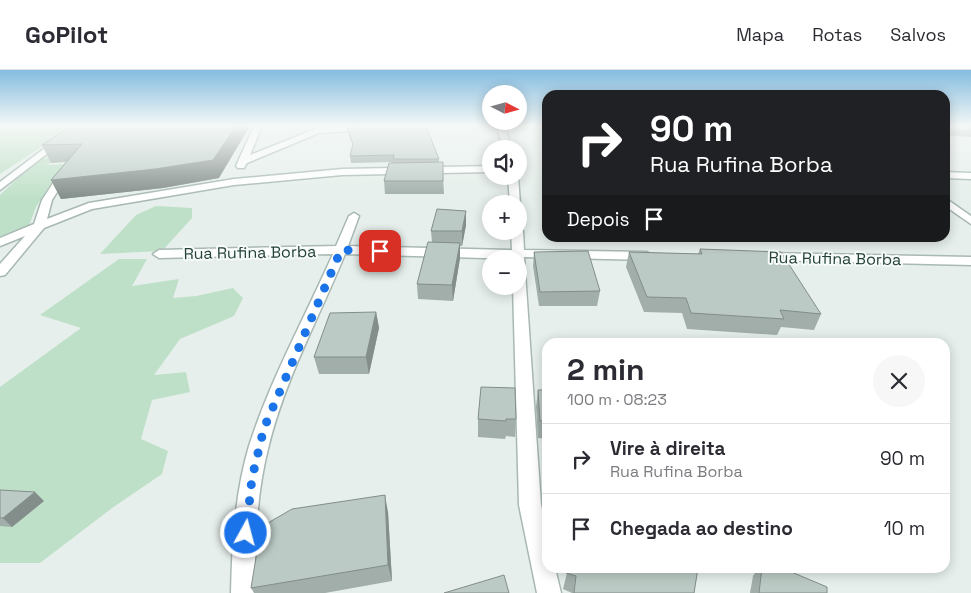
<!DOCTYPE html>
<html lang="pt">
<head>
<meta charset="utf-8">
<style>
  body { margin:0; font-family:"Space Grotesk",sans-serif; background:#f7f7f7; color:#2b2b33; height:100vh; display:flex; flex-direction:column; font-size:19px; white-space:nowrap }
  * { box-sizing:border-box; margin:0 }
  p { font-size:16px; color:#7c7c81 }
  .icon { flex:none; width:28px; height:28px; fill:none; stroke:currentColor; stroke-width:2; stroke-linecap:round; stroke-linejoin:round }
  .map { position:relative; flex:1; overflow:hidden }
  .panel { position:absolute; left:542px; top:268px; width:408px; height:235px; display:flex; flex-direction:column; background:#fff; border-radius:15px; box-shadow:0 2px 12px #0003 }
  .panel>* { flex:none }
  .guide { position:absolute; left:542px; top:20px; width:408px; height:152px; border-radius:15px; box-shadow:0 2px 12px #0003; background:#202124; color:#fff; overflow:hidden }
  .needle { width:32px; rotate:96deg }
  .fabs { position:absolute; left:482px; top:15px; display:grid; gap:10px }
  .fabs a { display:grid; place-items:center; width:45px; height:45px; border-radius:50%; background:#fff; box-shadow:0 2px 12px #0003; font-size:25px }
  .pin { position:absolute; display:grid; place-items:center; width:42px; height:42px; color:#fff; margin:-21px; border-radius:10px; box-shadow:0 2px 8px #0006 }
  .me { position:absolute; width:55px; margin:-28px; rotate:7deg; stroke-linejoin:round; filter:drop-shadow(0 0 4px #0008) }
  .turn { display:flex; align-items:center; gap:18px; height:105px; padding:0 25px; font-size:22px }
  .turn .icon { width:65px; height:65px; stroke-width:2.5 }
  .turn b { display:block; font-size:35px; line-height:42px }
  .then { display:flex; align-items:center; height:48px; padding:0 25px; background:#0003; gap:10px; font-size:19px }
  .round { display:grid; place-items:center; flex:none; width:52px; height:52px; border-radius:26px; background:#f7f7f7 }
  .headline { display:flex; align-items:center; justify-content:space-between; height:85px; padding:0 25px }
  h1 { font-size:30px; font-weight:800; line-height:38px }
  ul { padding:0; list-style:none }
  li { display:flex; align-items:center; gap:15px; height:70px; padding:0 25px; border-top:1px solid #e1e1e2 }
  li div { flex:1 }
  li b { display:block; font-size:19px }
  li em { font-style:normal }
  header { display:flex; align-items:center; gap:30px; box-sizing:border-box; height:70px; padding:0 25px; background:#fff; border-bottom:1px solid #e1e1e2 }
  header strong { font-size:24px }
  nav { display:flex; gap:28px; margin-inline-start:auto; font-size:18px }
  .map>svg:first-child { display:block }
  .green { fill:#bfe0c8 }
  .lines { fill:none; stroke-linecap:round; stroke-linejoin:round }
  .minor-casing { stroke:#a8b8b2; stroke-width:3 }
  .minor { fill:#fff; fill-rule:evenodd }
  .wall { fill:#a1aea9 }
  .shaded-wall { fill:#838d89 }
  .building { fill:#bbcac4; stroke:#838d89 }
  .route { stroke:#1a73e8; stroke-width:9; stroke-dasharray:0 16.2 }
  .labels { text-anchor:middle; stroke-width:4; stroke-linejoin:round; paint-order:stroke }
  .street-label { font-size:16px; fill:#24423a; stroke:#f7fbf9 }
</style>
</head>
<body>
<header>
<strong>GoPilot</strong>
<nav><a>Mapa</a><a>Rotas</a><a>Salvos</a></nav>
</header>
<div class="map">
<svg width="971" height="523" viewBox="0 0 971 523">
  <rect width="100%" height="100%" fill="#e6efeb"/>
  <path class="green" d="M 0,56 L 70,56 L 69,59 L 0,104 Z
    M 56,87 L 48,95 L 64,94 L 36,137 L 29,156 L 0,169 L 0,125 L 39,88 Z
    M 156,136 L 192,138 L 192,148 L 162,181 L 100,184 L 136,145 Z
    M 119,189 L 147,189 L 132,216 L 179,209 L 173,228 L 196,226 L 233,218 L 243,228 L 234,246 L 180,269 L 154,305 L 186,302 L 190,322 L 152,330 L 141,369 L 168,381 L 162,404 L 112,438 L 40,493 L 0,493 L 0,317 L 81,258 L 40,245 Z"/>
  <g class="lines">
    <defs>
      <path id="minor" d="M 74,56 L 83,56 L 0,120 L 0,112 Z
        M 254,56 L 262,56 L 250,85 L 323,56 L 334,56 L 332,58 L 405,56 L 401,58 L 319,63 L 247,93 L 244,98 L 238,98 L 236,96 Z
        M 497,56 L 505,56 L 511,79 L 503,79 Z
        M 491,96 L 491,102 L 342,105 L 234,115 L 92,139 L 44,158 L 5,205 L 0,206 L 0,194 L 25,166 L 0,176 L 0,168 L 34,154 L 42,130 L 63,98 L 66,97 L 71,100 L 52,130 L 47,149 L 89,133 L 234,109 L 342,99 Z
        M 945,102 L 971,103 L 971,109 L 945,108 Z
        M 508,106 L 518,106 L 520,134 L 519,136 L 519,134 L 510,134 Z
        M 945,128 L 971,146 L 971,154 L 945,136 Z
        M 354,143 L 359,146 L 348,176 L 512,180 L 511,161 L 519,161 L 519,158 L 523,161 L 524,180 L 647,182 L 653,186 L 647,190 L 524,187 L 541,435 L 548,465 L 548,498 L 555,498 L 561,523 L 537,523 L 519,435 L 513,216 L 519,216 L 519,189 L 345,184 C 319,248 284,311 268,379 C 256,426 255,475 255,523 L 231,523 C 232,474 235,423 249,376 C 270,310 305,247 333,184 L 159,188 L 153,184 L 159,180 L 336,176 L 349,146 Z
        M 765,183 L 971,187 L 971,195 L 761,190 L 759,187 L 761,184 Z"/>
    </defs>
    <use href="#minor" class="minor-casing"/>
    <use href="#minor" class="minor"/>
  </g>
  <path class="wall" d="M 72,56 L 219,108 L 163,118 L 61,129 L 51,110 L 66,92 L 51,93 L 42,75 Z
    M 945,56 L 971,56 L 971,67 L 945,65 Z
    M 347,57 L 439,89 L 439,92 L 443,105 L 444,124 L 385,124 L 384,111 L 393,93 L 393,92 L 351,93 L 350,86 L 353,76 L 348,63 Z
    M 466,141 L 466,155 L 462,176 L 460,176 L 460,188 L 453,231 L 418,229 L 417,214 L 432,172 L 431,161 Z
    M 700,179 L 821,244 L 814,260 L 781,257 L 777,265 L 687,259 L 682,243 L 644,242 L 626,197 L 629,182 L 698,184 Z
    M 534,182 L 600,221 L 597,236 L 539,236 L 533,196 Z
    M 376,242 L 379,258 L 369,304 L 319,304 L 314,287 Z
    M 548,288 L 548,369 L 538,368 L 536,337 L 538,320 L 546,320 L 546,302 Z
    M 481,317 L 516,349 L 515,367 L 506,366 L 505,369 L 478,367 L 478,349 Z
    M 0,420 L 44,431 L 12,457 L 0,456 Z
    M 388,442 L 392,511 L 325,523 L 254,523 L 251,518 Z
    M 566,498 L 698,498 L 694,523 L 572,523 L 563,519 L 568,499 Z
    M 758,498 L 782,498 L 827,523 L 750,523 L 753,506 Z"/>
  <path class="shaded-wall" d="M 236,56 L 250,56 L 219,108 L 163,118 L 61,129 L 51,110 Z
    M 466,141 L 466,155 L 462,176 L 462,161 Z
    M 460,173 L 460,188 L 453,231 L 452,215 Z
    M 376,242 L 379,258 L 369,304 L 366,287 Z
    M 35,422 L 44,431 L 12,457 L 3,448 Z
    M 385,425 L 388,442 L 392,511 L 388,495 Z"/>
  <path class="building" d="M 72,56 L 236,56 L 213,90 L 155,99 L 51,110 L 82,74 L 42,75 Z
    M 365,56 L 426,56 L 439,89 L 393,89 L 394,85 L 350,86 L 353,74 L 347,57 Z
    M 945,56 L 971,56 L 971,61 L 948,59 L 945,57 Z
    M 443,92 L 443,111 L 384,111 L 389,93 Z
    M 437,139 L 466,141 L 462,161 L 431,161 Z
    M 428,172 L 460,173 L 452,215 L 417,214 Z
    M 700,179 L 781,182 L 821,244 L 780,240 L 784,249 L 691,243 L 686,228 L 647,227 L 629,182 L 702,184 Z
    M 588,181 L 600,221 L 540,222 L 534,182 Z
    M 376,242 L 366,287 L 314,287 L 330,243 Z
    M 481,317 L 515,318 L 516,349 L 506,349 L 506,351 L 478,349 Z
    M 538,320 L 548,320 L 548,351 L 540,351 Z
    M 0,420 L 35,422 L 3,448 L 0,448 Z
    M 385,425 L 388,495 L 251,518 L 261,457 L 292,439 Z
    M 568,498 L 698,498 L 694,523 L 574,523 L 576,506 L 566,503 Z
    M 762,498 L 782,498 L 827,517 L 827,523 L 759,523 Z
    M 504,505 L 509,523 L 444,523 Z"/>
  <linearGradient id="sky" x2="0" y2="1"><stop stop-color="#84bce0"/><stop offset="0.43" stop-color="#f4f8f6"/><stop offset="1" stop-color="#f4f8f6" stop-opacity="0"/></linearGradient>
  <rect width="971" height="129" fill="url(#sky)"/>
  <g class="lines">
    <path class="route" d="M 246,463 L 252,408 L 264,358 L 341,180 L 380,181"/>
  </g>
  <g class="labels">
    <g class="street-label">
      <text transform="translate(250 182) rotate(-1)" y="6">Rua Rufina Borba</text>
      <text transform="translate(835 188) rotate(1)" y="6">Rua Rufina Borba</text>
    </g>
  </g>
</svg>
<div class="fabs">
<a><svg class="needle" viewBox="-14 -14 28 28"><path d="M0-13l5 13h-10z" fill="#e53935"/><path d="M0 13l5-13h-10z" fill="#7c7c81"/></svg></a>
<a><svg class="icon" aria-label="sound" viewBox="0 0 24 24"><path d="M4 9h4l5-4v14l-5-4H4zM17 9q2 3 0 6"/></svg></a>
<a>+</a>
<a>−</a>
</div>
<div class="pin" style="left:380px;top:181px;background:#d93025"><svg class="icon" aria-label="arrive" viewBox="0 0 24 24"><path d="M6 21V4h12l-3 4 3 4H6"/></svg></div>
<svg class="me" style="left:246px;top:463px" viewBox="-20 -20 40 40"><circle r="17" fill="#1a73e8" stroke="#fff" stroke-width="3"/><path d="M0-11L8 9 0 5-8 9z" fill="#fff"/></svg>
<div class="guide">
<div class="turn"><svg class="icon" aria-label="right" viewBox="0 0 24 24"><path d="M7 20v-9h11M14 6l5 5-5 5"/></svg><div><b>90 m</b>Rua Rufina Borba</div></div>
<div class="then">Depois<svg class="icon" aria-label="arrive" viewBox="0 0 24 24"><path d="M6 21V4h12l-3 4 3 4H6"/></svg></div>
</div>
<section class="panel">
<div class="headline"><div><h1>2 min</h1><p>100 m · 08:23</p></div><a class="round"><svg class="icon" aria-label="close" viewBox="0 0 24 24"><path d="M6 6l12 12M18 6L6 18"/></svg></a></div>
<ul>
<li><svg class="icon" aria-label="right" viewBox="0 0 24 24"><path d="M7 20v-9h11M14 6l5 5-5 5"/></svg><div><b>Vire à direita</b><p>Rua Rufina Borba</p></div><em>90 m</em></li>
<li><svg class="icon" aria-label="arrive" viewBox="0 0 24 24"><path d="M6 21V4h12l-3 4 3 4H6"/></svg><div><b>Chegada ao destino</b></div><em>10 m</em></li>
</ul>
</section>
</div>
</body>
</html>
